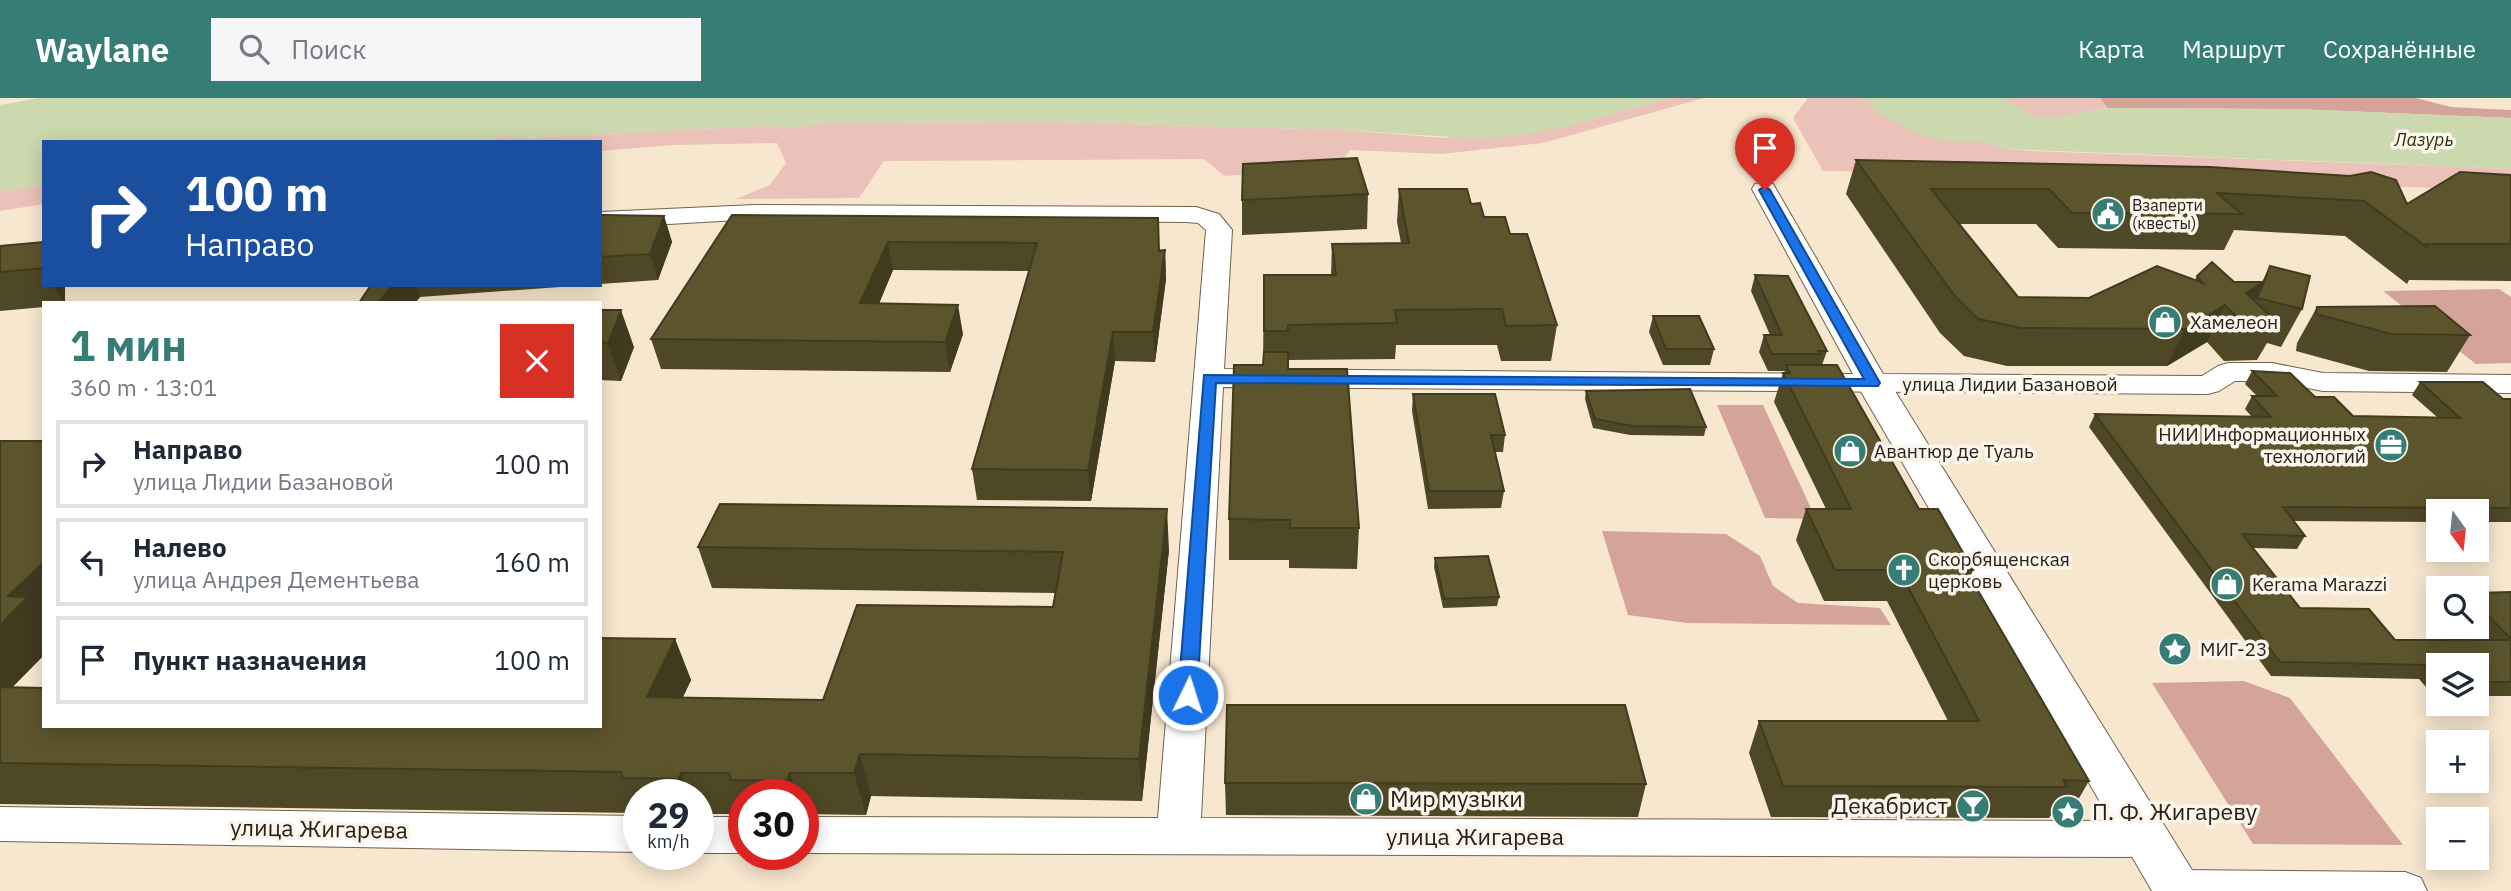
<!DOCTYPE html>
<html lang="ru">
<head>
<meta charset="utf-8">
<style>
  body { margin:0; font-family:"IBM Plex Sans",sans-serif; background:#f6f6f7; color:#1f2937; height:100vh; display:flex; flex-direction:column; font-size:26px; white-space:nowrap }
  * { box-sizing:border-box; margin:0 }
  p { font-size:23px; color:#747a83 }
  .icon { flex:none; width:38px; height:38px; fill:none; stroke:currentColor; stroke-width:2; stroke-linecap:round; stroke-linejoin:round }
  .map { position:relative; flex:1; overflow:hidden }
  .drawer { position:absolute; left:42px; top:203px; width:560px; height:427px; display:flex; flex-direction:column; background:#fff; border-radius:0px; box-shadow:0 4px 18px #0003 }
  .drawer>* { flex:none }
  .top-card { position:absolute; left:42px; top:42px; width:560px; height:147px; border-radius:0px; box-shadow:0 4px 18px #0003; background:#1a4fa0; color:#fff; overflow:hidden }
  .needle { width:46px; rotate:165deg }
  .tools { position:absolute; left:2426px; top:401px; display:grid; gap:14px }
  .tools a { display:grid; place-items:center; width:63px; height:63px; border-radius:0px; background:#fff; box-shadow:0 4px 18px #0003; font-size:35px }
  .speed { position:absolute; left:623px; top:681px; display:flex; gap:14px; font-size:35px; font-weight:700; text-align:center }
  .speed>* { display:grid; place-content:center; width:91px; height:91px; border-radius:50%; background:#fff; box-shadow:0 4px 18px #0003; line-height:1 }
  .speed small { font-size:18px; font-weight:400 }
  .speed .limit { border:10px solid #d22; background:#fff; color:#111 }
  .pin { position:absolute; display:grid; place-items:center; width:60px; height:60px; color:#fff; margin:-72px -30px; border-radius:50% 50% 50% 0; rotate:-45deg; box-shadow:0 0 7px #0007 }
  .pin .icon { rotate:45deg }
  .me { position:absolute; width:77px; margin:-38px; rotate:4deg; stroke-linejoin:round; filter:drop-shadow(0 0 5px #0008) }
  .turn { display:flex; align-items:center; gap:24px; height:147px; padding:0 28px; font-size:32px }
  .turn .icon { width:91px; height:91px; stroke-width:2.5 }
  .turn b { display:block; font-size:49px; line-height:60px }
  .round { display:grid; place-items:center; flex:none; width:74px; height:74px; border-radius:0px; background:#f6f6f7 }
  .overview { display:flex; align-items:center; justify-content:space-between; height:119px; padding:0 28px }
  h1 { font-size:42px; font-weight:700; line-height:52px; color:#367d76 }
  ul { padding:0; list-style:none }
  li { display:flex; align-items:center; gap:21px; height:88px; margin:0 14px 10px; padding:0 14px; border:4px solid #e0e1e3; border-radius:0px }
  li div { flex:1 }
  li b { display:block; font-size:26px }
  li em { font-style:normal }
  header { display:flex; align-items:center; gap:42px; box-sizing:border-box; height:98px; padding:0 35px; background:#367d76; color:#fff }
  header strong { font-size:33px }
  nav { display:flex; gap:38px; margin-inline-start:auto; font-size:24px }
  .search { width:490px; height:63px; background:#f6f6f7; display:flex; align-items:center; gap:18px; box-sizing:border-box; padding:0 24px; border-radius:0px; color:#747a83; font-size:26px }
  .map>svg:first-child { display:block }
  .green { fill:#ebc2ba }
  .forest { fill:#d4a49b }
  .water { fill:#ccd8ad }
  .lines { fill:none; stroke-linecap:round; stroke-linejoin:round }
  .street-casing { stroke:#70624d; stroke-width:2 }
  .secondary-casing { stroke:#70624d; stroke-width:2 }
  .street { fill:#fff; fill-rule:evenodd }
  .secondary { fill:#fff; fill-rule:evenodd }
  .wall { fill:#4f4826 }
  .shaded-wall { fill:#403b1f }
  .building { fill:#5c542c; stroke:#403b1f; stroke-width:2 }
  .route { fill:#1a73e8; stroke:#114b97; stroke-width:2 }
  .labels { text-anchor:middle; stroke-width:7; stroke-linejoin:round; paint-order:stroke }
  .far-poi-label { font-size:16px; fill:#272119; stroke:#fcf5ec; text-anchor:start }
  .far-water-label { font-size:18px; font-style:italic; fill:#293200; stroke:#fcf5ec }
  .poi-label { font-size:19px; fill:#272119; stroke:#fcf5ec; text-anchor:start }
  .street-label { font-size:19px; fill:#272119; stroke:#fcf5ec }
  .near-poi-label { font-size:23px; fill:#272119; stroke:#fcf5ec; text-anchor:start }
  .near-street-label { font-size:23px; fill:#272119; stroke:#fcf5ec }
</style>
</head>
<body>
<header>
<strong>Waylane</strong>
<div class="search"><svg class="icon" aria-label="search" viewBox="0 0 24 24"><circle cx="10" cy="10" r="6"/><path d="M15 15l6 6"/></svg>Поиск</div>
<nav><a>Карта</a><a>Маршрут</a><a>Сохранённые</a></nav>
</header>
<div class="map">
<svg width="2511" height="793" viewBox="0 0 2511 793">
  <rect width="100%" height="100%" fill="#f8e7cf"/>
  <path class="green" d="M 1669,0 L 1704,0 L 1543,45 L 1441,56 L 1350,52 L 1337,70 L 1224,78 L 1204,61 L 884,63 L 859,100 L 736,101 L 770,87 L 786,65 L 777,45 L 674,47 L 600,53 L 600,44 L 482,44 L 505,37 L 524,40 L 761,28 L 795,29 L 826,25 L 1051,24 L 1343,32 L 1444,40 L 1576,26 Z
    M 1808,0 L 1863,0 L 1945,43 L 1982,43 L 2006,51 L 2033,53 L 2511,71 L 2511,92 L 2184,83 L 2178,77 L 1823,73 L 1793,20 Z
    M 1993,0 L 2100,0 L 2106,10 C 2083,14 2051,26 2029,16 C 2016,10 2008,1 1993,0 Z
    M 44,87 L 44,106 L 0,113 L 0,93 Z"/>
  <path class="forest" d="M 2100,0 L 2416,0 L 2451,9 L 2511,12 L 2511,20 L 2295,11 L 2107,10 Z
    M 2499,191 L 2511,199 L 2511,265 L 2476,266 L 2383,193 Z
    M 1717,307 L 1763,307 L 1816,421 L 1765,420 Z
    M 1602,433 L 1726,436 L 1760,458 L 1773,488 L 1798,505 L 1880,510 L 1891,527 L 1687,525 L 1628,517 Z
    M 2244,583 L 2290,600 L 2403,747 L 2253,746 L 2152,585 Z"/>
  <path class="water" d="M 39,0 L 1669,0 L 1576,26 L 1530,36 L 1482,41 L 1343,32 L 1051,24 L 826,25 L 795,29 L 761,28 L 524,40 L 505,37 L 482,44 L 44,44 L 44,87 L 0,93 L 0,7 Z
    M 1863,0 L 2003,0 L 2031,17 L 2055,20 L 2107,10 L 2295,11 L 2511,20 L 2511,71 L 2006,51 L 1982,43 L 1945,43 L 1921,37 L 1879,16 Z"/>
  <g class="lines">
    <defs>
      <path id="street" d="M 1764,84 L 1773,86 L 1776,91 L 1883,276 L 2202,278 L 2218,268 L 2228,265 L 2272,265 L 2323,275 L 2511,277 L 2511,295 L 2323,293 L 2272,283 L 2235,283 L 2219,293 L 2208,296 L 1223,289 L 1201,720 L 2147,723 L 2162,728 L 2169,741 L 2162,754 L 2147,759 L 803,755 L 803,719 L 1158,720 L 1206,132 L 1198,125 L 1186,124 L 755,121 L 600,130 L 600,114 L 755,107 L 1196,109 L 1219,116 L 1232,132 L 1224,271 L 1853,276 L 1752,91 L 1755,86 Z
        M 0,709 L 639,718 L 639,754 L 0,743 Z
        M 698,719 L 744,719 L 744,755 L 698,755 Z
        M 2178,772 L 2405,774 L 2421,780 L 2427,793 L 2157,793 L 2162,778 Z"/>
      <path id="secondary" d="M 1873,275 L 1885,278 L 1890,285 L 2205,793 L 2152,793 L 1856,285 L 1861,278 Z"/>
    </defs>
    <use href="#street" class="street-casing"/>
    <use href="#secondary" class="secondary-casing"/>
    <use href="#street" class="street"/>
    <use href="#secondary" class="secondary"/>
  </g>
  <path class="wall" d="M 1856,62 L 2407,106 L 2511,77 L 2511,183 L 2409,182 L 2407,186 L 2345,138 L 2234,132 L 2224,152 L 2058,150 L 2036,126 L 1959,126 L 2018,199 L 2089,200 L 2195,182 L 2197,178 L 2234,184 L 2262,184 L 2270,168 L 2302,211 L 2281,249 L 2267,245 L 2257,262 L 2224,263 L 2207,244 L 2167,268 L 2007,268 L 1964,258 L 1940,235 L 1846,96 Z
    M 1399,91 L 1471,106 L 1484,119 L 1510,136 L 1557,227 L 1551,263 L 1501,263 L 1497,247 L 1396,247 L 1395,261 L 1288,262 L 1288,271 L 1359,430 L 1357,471 L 1289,470 L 1289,462 L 1229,462 L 1229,421 L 1263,267 L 1264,177 L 1331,177 L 1332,146 L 1401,145 L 1397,124 Z
    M 1368,96 L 1367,131 L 1242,137 L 1242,102 Z
    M 600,117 L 664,118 L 672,144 L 658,182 L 600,186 Z
    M 732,117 L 1165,152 L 1166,181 L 1155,264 L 1115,263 L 1091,403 L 977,402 L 972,371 L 1029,173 L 893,172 L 879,206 L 963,236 L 950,274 L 661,271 L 651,241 Z
    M 44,146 L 44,187 L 65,187 L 65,205 L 44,205 L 44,209 L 0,213 L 0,148 Z
    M 1755,177 L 1827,253 L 1822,267 L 1919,411 L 1973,472 L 1970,480 L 2089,683 L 2071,714 L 2053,714 L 2049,720 L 1771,719 L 1749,655 L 1759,623 L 1948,623 L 1887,503 L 1824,503 L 1796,442 L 1806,411 L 1826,411 L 1774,304 L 1783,275 L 1784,275 L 1785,273 L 1768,273 L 1759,254 L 1764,237 L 1770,237 L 1751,193 Z
    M 371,187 L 588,187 L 420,199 L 415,205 L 359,205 Z
    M 2317,209 L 2470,237 L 2447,274 L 2369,273 L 2296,253 L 2297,245 Z
    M 600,212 L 634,249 L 621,283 L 600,282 Z
    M 1653,218 L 1714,251 L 1710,267 L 1663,267 L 1649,234 Z
    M 2252,273 L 2315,299 L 2353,318 L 2437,319 L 2412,297 L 2420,284 L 2503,301 L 2511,301 L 2511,424 L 2476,424 L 2476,413 L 2438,413 L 2438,424 L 2294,423 L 2305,438 L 2297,451 L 2253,450 L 2300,510 L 2395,542 L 2488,542 L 2475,528 L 2476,528 L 2476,495 L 2511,494 L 2511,598 L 2476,598 L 2476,567 L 2438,567 L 2438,598 L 2434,598 L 2419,581 L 2271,578 L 2089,329 L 2095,316 L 2252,319 L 2245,311 L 2252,298 L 2257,298 L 2245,286 Z
    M 1586,293 L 1706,329 L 1704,338 L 1630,337 L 1593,330 L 1585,301 Z
    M 1413,296 L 1505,337 L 1503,354 L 1495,354 L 1504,393 L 1501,410 L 1428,411 L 1412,313 Z
    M 0,343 L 44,343 L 44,557 L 12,589 L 600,628 L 675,541 L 691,582 L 683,599 L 823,602 L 1053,509 L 1055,495 L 712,490 L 698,449 L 1169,452 L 1142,703 L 871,698 L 866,717 L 803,716 L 803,696 L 744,696 L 744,716 L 698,716 L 698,696 L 639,696 L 639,715 L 0,706 Z
    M 1435,460 L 1499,499 L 1497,508 L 1443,510 L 1434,469 Z
    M 1225,685 L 1646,686 L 1638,719 L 1226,717 Z"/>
  <path class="shaded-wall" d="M 664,118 L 672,144 L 658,182 L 650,156 Z
    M 43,144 L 44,146 L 44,172 L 43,170 Z
    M 888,144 L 893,172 L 866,235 L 860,205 Z
    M 1165,152 L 1166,181 L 1155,264 L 1153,234 Z
    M 2264,184 L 2244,221 L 2246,195 Z
    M 53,187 L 65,187 L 65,205 L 64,205 Z
    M 394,187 L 415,187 L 420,199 L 415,205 L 377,205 Z
    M 958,207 L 963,236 L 950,274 L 945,244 Z
    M 2225,207 L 2207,244 L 2167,268 L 2185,231 Z
    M 621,212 L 634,249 L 621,283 L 608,245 Z
    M 1113,234 L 1115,263 L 1091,403 L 1088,372 Z
    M 1167,411 L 1169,452 L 1142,703 L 1139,661 Z
    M 44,464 L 44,557 L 0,602 L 0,527 L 8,498 Z
    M 675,541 L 691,582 L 663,641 L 647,599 Z
    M 860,656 L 871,698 L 866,717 L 854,675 Z
    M 681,675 L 690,696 L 685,696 L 679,681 Z
    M 790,675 L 797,696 L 791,696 L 787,683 Z"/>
  <path class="building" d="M 1357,60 L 1368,96 L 1242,102 L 1243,66 Z
    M 1856,62 L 2210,69 L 2350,78 L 2371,74 L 2396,82 L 2407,106 L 2460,74 L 2511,77 L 2511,146 L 2426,146 L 2428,150 L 2364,103 L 2217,95 L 2242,116 L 2072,115 L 2049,91 L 1931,91 L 2018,199 L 2089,200 L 2157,168 L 2203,185 L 2197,178 L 2212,164 L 2234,184 L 2264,184 L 2270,168 L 2310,178 L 2302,211 L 2257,200 L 2264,184 L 2246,195 L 2278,225 L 2244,226 L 2225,207 L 2185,231 L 2022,230 L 1978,221 L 1954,197 Z
    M 1399,91 L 1467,91 L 1471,106 L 1480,105 L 1484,119 L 1505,119 L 1510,136 L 1527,136 L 1557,227 L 1506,228 L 1502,211 L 1395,212 L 1397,225 L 1288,227 L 1288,233 L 1264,233 L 1264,177 L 1336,177 L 1332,146 L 1409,145 Z
    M 600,117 L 603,117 L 664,118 L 650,156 L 600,159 Z
    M 732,117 L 1158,120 L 1159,153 L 1165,152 L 1153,234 L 1113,234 L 1088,372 L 972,371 L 1037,145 L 888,144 L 860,205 L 958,207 L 945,244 L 651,241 Z
    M 43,144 L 43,170 L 0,174 L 0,148 Z
    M 1755,177 L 1788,178 L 1827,253 L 1818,253 L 1820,256 L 1772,256 L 1764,237 L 1782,237 Z
    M 371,187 L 394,187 L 377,205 L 359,205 Z
    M 2435,208 L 2470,237 L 2391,236 L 2316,216 L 2317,209 Z
    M 600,212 L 621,212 L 608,245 L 600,244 Z
    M 1653,218 L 1699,218 L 1714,251 L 1666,251 Z
    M 1264,254 L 1288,254 L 1288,271 L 1347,271 L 1359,430 L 1290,430 L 1290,422 L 1229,421 L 1234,267 L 1263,267 Z
    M 1786,267 L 1837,267 L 1919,411 L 1938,411 L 1973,472 L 1966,472 L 2089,683 L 2063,682 L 2067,689 L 1783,688 L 1759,623 L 1979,623 L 1899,472 L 1835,472 L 1806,411 L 1851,411 L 1783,275 L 1790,275 Z
    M 2252,273 L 2290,275 L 2315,299 L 2334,299 L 2353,318 L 2460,320 L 2420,284 L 2483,284 L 2503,301 L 2511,301 L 2511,410 L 2283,409 L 2305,438 L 2242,436 L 2300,510 L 2369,511 L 2395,542 L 2511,542 L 2511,584 L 2476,584 L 2476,567 L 2438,567 L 2438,577 L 2429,567 L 2280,564 L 2095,316 L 2271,319 L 2252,298 L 2277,298 Z
    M 1690,291 L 1706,329 L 1632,328 L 1595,321 L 1586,293 Z
    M 1413,296 L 1495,296 L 1505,337 L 1491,337 L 1504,393 L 1429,393 Z
    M 0,343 L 44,343 L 44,464 L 8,498 L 28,499 L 0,527 Z
    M 720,406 L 1167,411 L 1139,661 L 860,656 L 854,675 L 790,675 L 787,683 L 731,682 L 729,675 L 681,675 L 679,681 L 623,680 L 621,674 L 0,665 L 0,589 L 44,590 L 44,628 L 600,628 L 600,540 L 675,541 L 647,599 L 823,602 L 857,507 L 1053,509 L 1063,454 L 698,449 Z
    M 1488,458 L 1499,499 L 1444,501 L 1435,460 Z
    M 2511,494 L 2511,541 L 2476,505 L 2476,495 Z
    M 1227,607 L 1625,607 L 1646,686 L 1225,685 Z"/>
  <path class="route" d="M 1765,88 L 1770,92 L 1880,285 L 1878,288 L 1216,285 L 1197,597 L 1194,602 L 1181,602 L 1178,597 L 1204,277 L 1864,281 L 1759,92 Z"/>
  <defs>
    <symbol id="civic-disc" viewBox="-11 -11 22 22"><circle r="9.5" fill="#367d76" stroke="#fcf5ec"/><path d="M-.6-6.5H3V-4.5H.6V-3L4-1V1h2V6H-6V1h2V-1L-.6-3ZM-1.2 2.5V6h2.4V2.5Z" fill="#fff"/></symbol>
    <symbol id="shop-disc" viewBox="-11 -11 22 22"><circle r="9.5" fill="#367d76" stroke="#fcf5ec"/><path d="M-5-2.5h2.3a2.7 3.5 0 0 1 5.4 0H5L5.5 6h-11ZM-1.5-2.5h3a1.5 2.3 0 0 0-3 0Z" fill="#fff"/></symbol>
    <symbol id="office-disc" viewBox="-11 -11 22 22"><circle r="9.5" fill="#367d76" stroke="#fcf5ec"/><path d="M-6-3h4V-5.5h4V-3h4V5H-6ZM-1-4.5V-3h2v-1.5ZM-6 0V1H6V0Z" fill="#fff"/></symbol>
    <symbol id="church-disc" viewBox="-11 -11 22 22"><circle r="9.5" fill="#367d76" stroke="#fcf5ec"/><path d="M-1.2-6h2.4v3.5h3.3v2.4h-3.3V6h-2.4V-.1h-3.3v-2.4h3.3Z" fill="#fff"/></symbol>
    <symbol id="sight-disc" viewBox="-11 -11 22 22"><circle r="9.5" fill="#367d76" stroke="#fcf5ec"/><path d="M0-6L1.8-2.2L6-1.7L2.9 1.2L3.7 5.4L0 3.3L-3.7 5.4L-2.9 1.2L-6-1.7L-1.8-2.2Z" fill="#fff"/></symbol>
    <symbol id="bar-disc" viewBox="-11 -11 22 22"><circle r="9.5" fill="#367d76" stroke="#fcf5ec"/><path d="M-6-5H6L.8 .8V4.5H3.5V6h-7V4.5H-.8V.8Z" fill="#fff"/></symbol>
  </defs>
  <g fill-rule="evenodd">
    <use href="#civic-disc" x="2089" y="97" width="38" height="38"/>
    <use href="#shop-disc" x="2146" y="205" width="38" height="38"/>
    <use href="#office-disc" x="2372" y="328" width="38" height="38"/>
    <use href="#shop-disc" x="1831" y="334" width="38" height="38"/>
    <use href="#church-disc" x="1885" y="453" width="38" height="38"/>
    <use href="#shop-disc" x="2208" y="467" width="38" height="38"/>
    <use href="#sight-disc" x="2156" y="532" width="38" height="38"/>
    <use href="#shop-disc" x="1347" y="682" width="38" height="38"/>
    <use href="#bar-disc" x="1954" y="689" width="38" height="38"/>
    <use href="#sight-disc" x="2049" y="695" width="38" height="38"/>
  </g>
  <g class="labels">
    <g class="far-poi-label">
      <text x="2132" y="113">Взаперти<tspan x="2132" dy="18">(квесты)</tspan></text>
    </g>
    <g class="far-water-label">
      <text x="2424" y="48">Лазурь</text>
    </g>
    <g class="poi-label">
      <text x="2190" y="231">Хамелеон</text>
      <text x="2366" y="343" text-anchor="end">НИИ Информационных<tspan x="2366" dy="22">технологий</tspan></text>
      <text x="1874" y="360">Авантюр де Туаль</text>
      <text x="1928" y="468">Скорбященская<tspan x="1928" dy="22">церковь</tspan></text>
      <text x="2252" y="493">Kerama Marazzi</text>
      <text x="2200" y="558">МИГ-23</text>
    </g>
    <g class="street-label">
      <text x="2010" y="293">улица Лидии Базановой</text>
    </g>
    <g class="near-poi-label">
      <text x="1390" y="709">Мир музыки</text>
      <text x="1948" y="716" text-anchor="end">Декабрист</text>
      <text x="2092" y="722">П. Ф. Жигареву</text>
    </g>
    <g class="near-street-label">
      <text transform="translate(319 731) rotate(1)" y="8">улица Жигарева</text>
      <text x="1475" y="747">улица Жигарева</text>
    </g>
  </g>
</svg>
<div class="tools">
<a><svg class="needle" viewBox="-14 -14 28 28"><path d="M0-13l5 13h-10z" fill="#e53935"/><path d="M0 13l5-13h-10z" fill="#747a83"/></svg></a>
<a><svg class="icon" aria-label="search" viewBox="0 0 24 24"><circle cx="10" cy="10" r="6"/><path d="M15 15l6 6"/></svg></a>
<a><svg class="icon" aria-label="layers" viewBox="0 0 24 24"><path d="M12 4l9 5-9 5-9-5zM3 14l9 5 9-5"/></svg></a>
<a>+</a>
<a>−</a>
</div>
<div class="speed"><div>29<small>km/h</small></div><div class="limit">30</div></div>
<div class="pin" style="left:1765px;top:92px;background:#d93025"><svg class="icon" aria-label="arrive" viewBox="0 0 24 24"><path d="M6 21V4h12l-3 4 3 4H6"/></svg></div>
<svg class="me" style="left:1188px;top:597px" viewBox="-20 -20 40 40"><circle r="17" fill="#1a73e8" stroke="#fff" stroke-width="3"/><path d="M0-11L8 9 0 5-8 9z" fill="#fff"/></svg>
<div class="top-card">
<div class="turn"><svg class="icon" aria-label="right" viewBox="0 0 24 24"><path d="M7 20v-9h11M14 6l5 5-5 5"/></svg><div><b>100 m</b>Направо</div></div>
</div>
<section class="drawer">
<div class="overview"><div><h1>1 мин</h1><p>360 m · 13:01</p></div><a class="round" style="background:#d93025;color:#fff"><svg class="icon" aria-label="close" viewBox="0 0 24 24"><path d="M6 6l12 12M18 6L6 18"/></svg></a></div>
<ul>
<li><svg class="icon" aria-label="right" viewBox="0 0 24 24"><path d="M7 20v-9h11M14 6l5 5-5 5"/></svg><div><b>Направо</b><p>улица Лидии Базановой</p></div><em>100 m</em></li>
<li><svg class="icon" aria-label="left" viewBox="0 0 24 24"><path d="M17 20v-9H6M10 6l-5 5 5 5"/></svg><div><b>Налево</b><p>улица Андрея Дементьева</p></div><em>160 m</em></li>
<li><svg class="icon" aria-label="arrive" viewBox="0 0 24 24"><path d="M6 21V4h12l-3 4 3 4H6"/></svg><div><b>Пункт назначения</b></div><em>100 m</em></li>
</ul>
</section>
</div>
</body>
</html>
